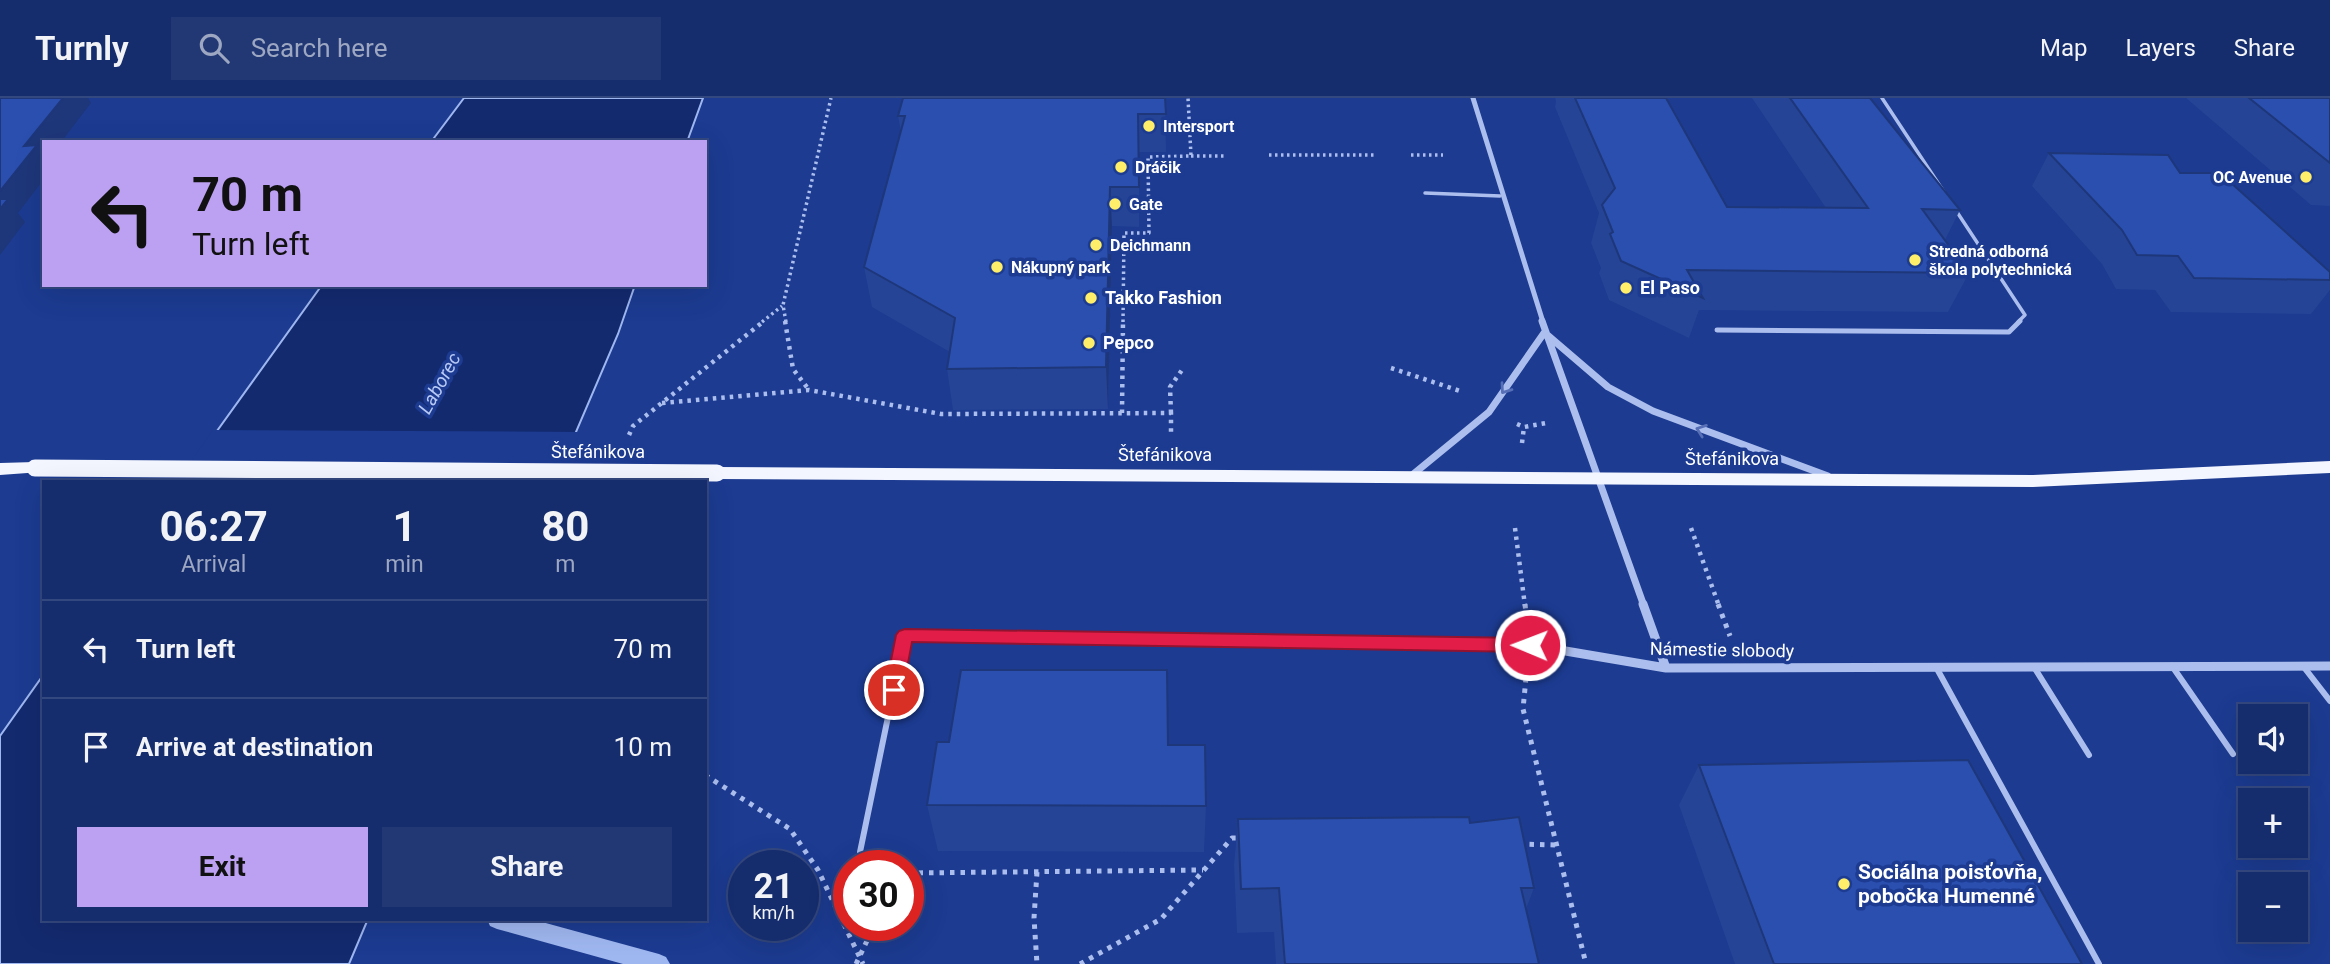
<!DOCTYPE html>
<html lang="en">
<head>
<meta charset="utf-8">
<style>
  body { margin:0; font-family:Roboto,sans-serif; background:#223875; color:#f1f3f6; height:100vh; display:flex; flex-direction:column; font-size:26px; white-space:nowrap }
  * { box-sizing:border-box; margin:0 }
  p { font-size:23px; color:#9da7c2 }
  .icon { flex:none; width:38px; height:38px; fill:none; stroke:currentColor; stroke-width:2; stroke-linecap:round; stroke-linejoin:round }
  .map { position:relative; flex:1; overflow:hidden }
  .panel { position:absolute; left:42px; top:382px; width:665px; height:441px; display:flex; flex-direction:column; background:#152c6d; border-radius:0px; box-shadow:0 7px 28px #0002,0 0 0 2px #344880 }
  .panel>* { flex:none }
  .banner { position:absolute; left:42px; top:42px; width:665px; height:147px; border-radius:0px; box-shadow:0 7px 28px #0002,0 0 0 2px #344880; background:#bca0f2; color:#111; overflow:hidden }
  .controls { position:absolute; left:2238px; top:606px; display:grid; gap:14px }
  .controls a { display:grid; place-items:center; width:70px; height:70px; border-radius:0px; background:#152c6d; box-shadow:0 7px 28px #0002,0 0 0 2px #344880; font-size:35px }
  .speed { position:absolute; left:728px; top:752px; display:flex; gap:14px; font-size:35px; font-weight:700; text-align:center }
  .speed>* { display:grid; place-content:center; width:91px; height:91px; border-radius:50%; background:#152c6d; box-shadow:0 7px 28px #0002,0 0 0 2px #344880; line-height:1 }
  .speed small { font-size:18px; font-weight:400 }
  .speed .limit { border:10px solid #d22; background:#fff; color:#111 }
  .pin { position:absolute; display:grid; place-items:center; width:60px; height:60px; color:#fff; margin:-30px; border:4px solid #fff; border-radius:50%; box-shadow:0 2px 7px #0007 }
  .me { position:absolute; width:77px; margin:-38px; rotate:271deg; stroke-linejoin:round; filter:drop-shadow(0 0 5px #0008) }
  .turn { display:flex; align-items:center; gap:24px; height:147px; padding:0 35px; font-size:32px }
  .turn .icon { width:91px; height:91px; stroke-width:2.5 }
  .turn b { display:block; font-size:49px; line-height:60px }
  .eta { display:flex; justify-content:space-evenly; align-items:center; height:119px; text-align:center }
  .eta b { font-size:42px; font-weight:700; line-height:49px }
  .action { display:flex; gap:14px; margin-top:auto; padding:14px 35px }
  .action a { flex:1; height:80px; border-radius:0px; background:#bca0f2; color:#111; font-size:28px; font-weight:700; line-height:80px; text-align:center }
  .action a+a { background:#223875; color:#f1f3f6 }
  ul { padding:0; list-style:none }
  li { display:flex; align-items:center; gap:21px; height:98px; padding:0 35px; border-top:2px solid #344880 }
  li div { flex:1 }
  li b { display:block; font-size:26px }
  li em { font-style:normal }
  header { display:flex; align-items:center; gap:42px; box-sizing:border-box; height:98px; padding:0 35px; background:#152c6d; border-bottom:2px solid #344880 }
  header strong { font-size:33px }
  nav { display:flex; gap:38px; margin-inline-start:auto; font-size:24px }
  .search { width:490px; height:63px; background:#223875; display:flex; align-items:center; gap:18px; box-sizing:border-box; padding:0 24px; border-radius:0px; color:#9da7c2; font-size:26px }
  .map>svg:first-child { display:block }
  .water { fill:#132a6f; stroke:#9fb7f0; stroke-width:2 }
  .pier { fill:#1c3b91 }
  .lines { fill:none; stroke-linecap:round; stroke-linejoin:round }
  .stream { fill:#9fb7f0; fill-rule:evenodd }
  .path-far2 { stroke:#acbeee; stroke-width:3.5; stroke-dasharray:2.5 3.5; stroke-linecap:butt }
  .path-far1 { stroke:#acbeee; stroke-width:4.5; stroke-dasharray:3.5 5; stroke-linecap:butt }
  .path { stroke:#acbeee; stroke-width:5; stroke-dasharray:4.5 6; stroke-linecap:butt }
  .service-far2 { stroke:#acbeee; stroke-width:3.5 }
  .service-far1 { stroke:#acbeee; stroke-width:5 }
  .service { stroke:#acbeee; stroke-width:6 }
  .minor-far2 { stroke:#acbeee; stroke-width:5 }
  .minor-far1 { stroke:#acbeee; stroke-width:7 }
  .minor { stroke:#acbeee; stroke-width:9 }
  .primary { fill:#f4f6ff; fill-rule:evenodd }
  .primary-bridge { stroke:#f4f6ff; stroke-width:17 }
  .wall { fill:#254496 }
  .shaded-wall { fill:#1e377a }
  .building { fill:#2b4faf; stroke:#1e377a; stroke-width:2 }
  .oneway { stroke:#566fb6 }
  .route { fill:#e11d48; stroke:#92132f; stroke-width:2 }
  .poi-dot { fill:#feee6a; stroke:#1c3b91; stroke-width:2.5 }
  .labels { text-anchor:middle; stroke-width:7; stroke-linejoin:round; paint-order:stroke }
  .far-poi-label { font-size:16px; font-weight:bold; fill:#fff; stroke:#1c3b91; text-anchor:start }
  .poi-label { font-size:18px; font-weight:bold; fill:#fff; stroke:#1c3b91; text-anchor:start }
  .street-label { font-size:18px; fill:#fff; stroke:#1c3b91 }
  .water-label { font-size:19px; font-style:italic; fill:#b8c9f5; stroke:#1c3b91 }
  .near-poi-label { font-size:21px; font-weight:bold; fill:#fff; stroke:#1c3b91; text-anchor:start }
</style>
</head>
<body>
<header>
<strong>Turnly</strong>
<div class="search"><svg class="icon" aria-label="search" viewBox="0 0 24 24"><circle cx="10" cy="10" r="6"/><path d="M15 15l6 6"/></svg>Search here</div>
<nav><a>Map</a><a>Layers</a><a>Share</a></nav>
</header>
<div class="map">
<svg width="2330" height="866" viewBox="0 0 2330 866">
  <rect width="100%" height="100%" fill="#1c3b91"/>
  <path class="water" d="M 464,0 L 703,0 L 687,44 L 431,44 Z
    M 322,187 L 635,187 L 618,236 L 555,383 L 181,383 Z
    M 44,576 L 44,821 L 368,821 L 349,866 L 0,866 L 0,638 Z"/>
  <path class="pier" d="M 213,332 L 580,334 L 559,383 L 177,383 Z"/>
  <g class="lines">
    <path class="stream" d="M 487,821 L 531,821 L 659,856 L 666,859 L 670,866 L 623,866 L 497,831 L 490,828 Z"/>
    <path class="path-far2" d="M 1269,57 L 1377,57
      M 1411,57 L 1443,57
      M 1191,58 L 1227,58
      M 1123,204 L 1181,203
      M 762,224 L 782,208
      M 786,224 L 783,207 L 831,0
      M 1123,224 L 1124,135 L 1149,135 L 1148,59 L 1191,58 L 1188,0"/>
    <path class="path-far1" d="M 785,223 L 793,271 L 809,292
      M 1391,270 L 1463,294
      M 662,305 L 809,292 L 941,316 L 1171,315 L 1171,335
      M 1122,315 L 1123,223
      M 1171,315 L 1170,289 L 1182,272
      M 1517,326 L 1524,329 L 1546,325
      M 629,337 L 633,328 L 764,223
      M 1522,345 L 1524,329
      M 1515,430 L 1525,508
      M 1691,430 L 1719,508"/>
    <path class="path" d="M 1525,506 L 1526,516
      M 1718,506 L 1730,538
      M 1526,580 L 1523,611 L 1586,866
      M 705,677 L 790,731 L 818,772 L 863,866
      M 1519,746 L 1556,747
      M 1037,774 L 1034,820 L 1037,866
      M 908,775 L 1203,772
      M 856,866 L 874,828
      M 1080,866 L 1161,821 L 1232,740 L 1241,740"/>
    <path class="service-far2" d="M 1882,0 L 1944,94
      M 1425,95 L 1500,98
      M 1955,111 L 2025,217 L 2018,224"/>
    <path class="service-far1" d="M 1717,232 L 2009,234 L 2020,223"/>
    <path class="service" d="M 2172,568 L 2233,656
      M 2303,568 L 2330,603
      M 1936,569 L 2099,866
      M 2034,569 L 2089,657
      M 860,754 L 905,537"/>
    <path class="minor-far2" d="M 1473,0 L 1543,224"/>
    <path class="minor-far1" d="M 1542,223 L 1644,508
      M 1545,235 L 1608,289 L 1653,313 L 1828,378
      M 1411,378 L 1489,314 L 1544,235"/>
    <path class="minor" d="M 1643,506 L 1666,570
      M 905,537 L 1530,547 L 1666,570 L 2330,568"/>
    <path class="primary" d="M 2330,363 L 2330,375 L 2033,389 L 717,381 L 709,375 L 717,369 L 2033,377 Z
      M 35,364 L 43,370 L 41,374 L 0,377 L 0,365 Z"/>
    <path class="primary-bridge" d="M 35,370 L 717,375"/>
  </g>
  <path class="wall" d="M 1165,0 L 1166,54 L 1139,54 L 1139,129 L 1112,128 L 1108,311 L 953,312 L 947,271 L 950,254 L 872,209 L 864,169 L 901,34 L 898,18 Z
    M 1555,0 L 1666,0 L 1727,109 L 1826,110 L 1752,0 L 1870,0 L 1960,112 L 1945,142 L 1969,175 L 1948,214 L 1699,212 L 1689,240 L 1609,202 L 1599,175 L 1601,170 L 1591,145 L 1599,115 L 1555,9 L 1556,3 Z
    M 2186,0 L 2330,0 L 2330,108 L 2311,107 Z
    M 2049,55 L 2180,75 L 2330,174 L 2330,192 L 2311,216 L 2171,214 L 2155,192 L 2116,191 L 2102,166 L 2032,88 Z
    M 1168,647 L 1206,708 L 1204,754 L 938,753 L 927,707 Z
    M 1699,667 L 2082,866 L 1735,866 L 1679,707 Z
    M 1238,721 L 1470,725 L 1534,790 L 1526,811 L 1539,866 L 1276,866 L 1274,834 L 1237,835 L 1234,767 Z"/>
  <path class="shaded-wall" d="M 63,0 L 88,0 L 91,5 L 61,44 L 44,44 L 44,81 L 18,115 L 25,124 L 0,157 L 0,93 L 24,48 Z
    M 1110,89 L 1112,128 L 1108,311 L 1106,269 Z"/>
  <path class="building" d="M 0,0 L 63,0 L 24,48 L 37,47 L 0,93 Z
    M 903,0 L 1165,0 L 1166,16 L 1138,16 L 1139,89 L 1110,89 L 1106,269 L 947,271 L 955,220 L 864,169 L 905,18 L 898,18 Z
    M 1575,0 L 1666,0 L 1727,109 L 1868,110 L 1790,0 L 1870,0 L 1960,112 L 1922,111 L 1969,175 L 1687,172 L 1703,200 L 1621,163 L 1610,136 L 1613,134 L 1602,107 L 1615,90 Z
    M 2249,0 L 2330,0 L 2330,65 Z
    M 2049,55 L 2168,57 L 2180,75 L 2220,75 L 2330,174 L 2330,182 L 2194,180 L 2178,158 L 2137,157 L 2122,132 Z
    M 0,101 L 8,101 L 0,111 Z
    M 961,572 L 1167,572 L 1168,647 L 1205,647 L 1206,708 L 927,707 L 937,644 L 949,644 Z
    M 1968,662 L 2082,866 L 1774,866 L 1699,667 Z
    M 1469,719 L 1470,725 L 1519,719 L 1534,790 L 1521,790 L 1539,866 L 1285,866 L 1279,790 L 1241,791 L 1238,721 Z"/>
  <defs><path id="oneway-chevron" d="M-2-3.5L2.5 0L-2 3.5" fill="none" stroke-width="1.6" stroke-linecap="round" stroke-linejoin="round" transform="scale(1.75)"/></defs>
  <g class="oneway">
    <use href="#oneway-chevron" transform="translate(1505 291) rotate(125)"/>
    <use href="#oneway-chevron" transform="translate(1701 332) rotate(-160)"/>
  </g>
  <path class="route" d="M 905,531 L 1530,540 L 1536,542 L 1539,547 L 1536,552 L 1530,554 L 912,544 L 903,592 L 900,597 L 887,597 L 885,592 L 896,537 L 899,533 Z"/>
  <g class="poi-dot">
    <circle cx="1149" cy="28" r="7"/>
    <circle cx="1121" cy="69" r="7"/>
    <circle cx="2306" cy="79" r="7"/>
    <circle cx="1115" cy="106" r="7"/>
    <circle cx="1096" cy="147" r="7"/>
    <circle cx="1915" cy="162" r="7"/>
    <circle cx="997" cy="169" r="7"/>
    <circle cx="1626" cy="190" r="7"/>
    <circle cx="1091" cy="200" r="7"/>
    <circle cx="1089" cy="245" r="7"/>
    <circle cx="1844" cy="786" r="7"/>
  </g>
  <g class="labels">
    <g class="far-poi-label">
      <text x="1163" y="34">Intersport</text>
      <text x="1135" y="75">Dráčik</text>
      <text x="2292" y="85" text-anchor="end">OC Avenue</text>
      <text x="1129" y="112">Gate</text>
      <text x="1110" y="153">Deichmann</text>
      <text x="1929" y="159">Stredná odborná<tspan x="1929" dy="18">škola polytechnická</tspan></text>
      <text x="1011" y="175">Nákupný park</text>
    </g>
    <g class="poi-label">
      <text x="1640" y="196">El Paso</text>
      <text x="1105" y="206">Takko Fashion</text>
      <text x="1103" y="251">Pepco</text>
    </g>
    <g class="street-label">
      <text x="598" y="360">Štefánikova</text>
      <text x="1165" y="363">Štefánikova</text>
      <text x="1732" y="367">Štefánikova</text>
      <text transform="translate(1722 552) rotate(1)" y="6">Námestie slobody</text>
    </g>
    <g class="water-label">
      <text transform="translate(439 285) rotate(-61)" y="7">Laborec</text>
    </g>
    <g class="near-poi-label">
      <text x="1858" y="781">Sociálna poisťovňa,<tspan x="1858" dy="24">pobočka Humenné</tspan></text>
    </g>
  </g>
</svg>
<div class="controls">
<a><svg class="icon" aria-label="sound" viewBox="0 0 24 24"><path d="M4 9h4l5-4v14l-5-4H4zM17 9q2 3 0 6"/></svg></a>
<a>+</a>
<a>−</a>
</div>
<div class="speed"><div>21<small>km/h</small></div><div class="limit">30</div></div>
<div class="pin" style="left:894px;top:592px;background:#d93025"><svg class="icon" aria-label="arrive" viewBox="0 0 24 24"><path d="M6 21V4h12l-3 4 3 4H6"/></svg></div>
<svg class="me" style="left:1530px;top:547px" viewBox="-20 -20 40 40"><circle r="17" fill="#e11d48" stroke="#fff" stroke-width="3"/><path d="M0-11L8 9 0 5-8 9z" fill="#fff"/></svg>
<div class="banner">
<div class="turn"><svg class="icon" aria-label="left" viewBox="0 0 24 24"><path d="M17 20v-9H6M10 6l-5 5 5 5"/></svg><div><b>70 m</b>Turn left</div></div>
</div>
<section class="panel">
<div class="eta">
<div><b>06:27</b><p>Arrival</p></div>
<div><b>1</b><p>min</p></div>
<div><b>80</b><p>m</p></div>
</div>
<ul>
<li><svg class="icon" aria-label="left" viewBox="0 0 24 24"><path d="M17 20v-9H6M10 6l-5 5 5 5"/></svg><div><b>Turn left</b></div><em>70 m</em></li>
<li><svg class="icon" aria-label="arrive" viewBox="0 0 24 24"><path d="M6 21V4h12l-3 4 3 4H6"/></svg><div><b>Arrive at destination</b></div><em>10 m</em></li>
</ul>
<div class="action"><a>Exit</a><a>Share</a></div>
</section>
</div>
</body>
</html>
